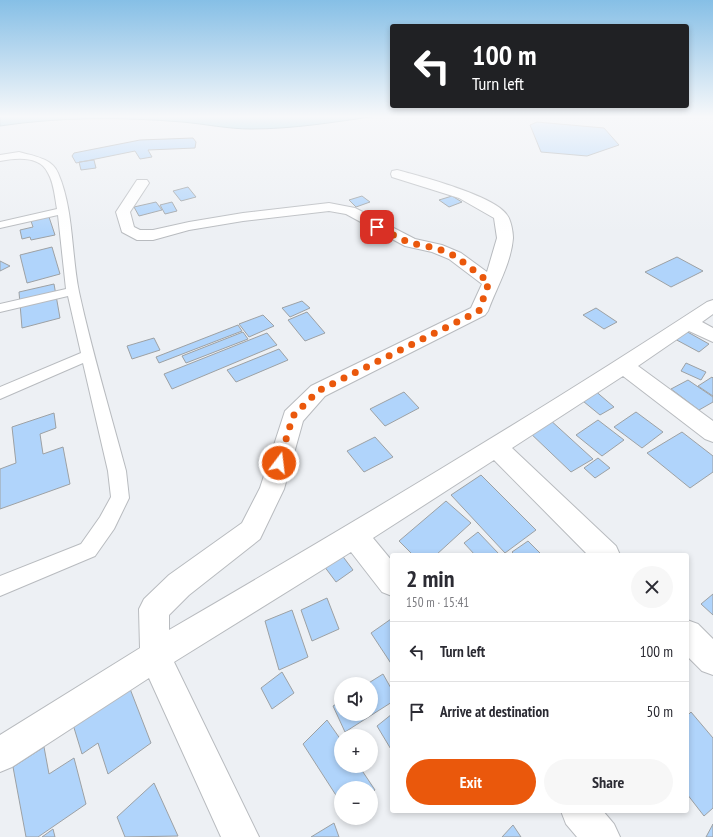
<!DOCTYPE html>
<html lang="en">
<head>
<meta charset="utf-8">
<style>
  body { margin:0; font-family:"PT Sans Narrow",sans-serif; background:#f7f7f7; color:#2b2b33; height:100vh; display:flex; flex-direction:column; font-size:15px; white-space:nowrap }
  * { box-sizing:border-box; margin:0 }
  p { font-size:13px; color:#7c7c81 }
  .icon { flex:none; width:22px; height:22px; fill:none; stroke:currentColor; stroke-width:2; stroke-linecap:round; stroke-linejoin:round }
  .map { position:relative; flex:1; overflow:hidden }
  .panel { position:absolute; left:390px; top:553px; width:299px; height:260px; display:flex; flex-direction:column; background:#fff; border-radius:4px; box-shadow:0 2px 6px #0003 }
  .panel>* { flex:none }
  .hud { position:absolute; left:390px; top:24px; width:299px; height:84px; border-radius:4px; box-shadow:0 2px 6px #0003; background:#202124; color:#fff; overflow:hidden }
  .fabs { position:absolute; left:334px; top:677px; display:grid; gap:8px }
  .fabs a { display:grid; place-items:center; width:44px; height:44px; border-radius:50%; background:#fff; box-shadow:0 2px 6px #0003; font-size:20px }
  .pin { position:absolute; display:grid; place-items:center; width:34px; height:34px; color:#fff; margin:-17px; border-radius:8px; box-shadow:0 2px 6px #0006 }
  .me { position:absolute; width:44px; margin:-22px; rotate:15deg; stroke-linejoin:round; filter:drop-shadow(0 0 3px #0008) }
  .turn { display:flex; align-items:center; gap:14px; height:84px; padding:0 16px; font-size:18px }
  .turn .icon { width:52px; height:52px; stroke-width:2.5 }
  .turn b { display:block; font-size:28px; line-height:34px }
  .round { display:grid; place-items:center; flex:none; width:42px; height:42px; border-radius:21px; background:#f7f7f7 }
  .overview { display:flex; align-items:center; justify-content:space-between; height:68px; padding:0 16px }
  h1 { font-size:24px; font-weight:600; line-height:30px }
  .button { display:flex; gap:8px; margin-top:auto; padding:8px 16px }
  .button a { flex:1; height:46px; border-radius:24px; background:#ea580c; color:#fff; font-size:16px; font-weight:600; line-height:46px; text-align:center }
  .button a+a { background:#f7f7f7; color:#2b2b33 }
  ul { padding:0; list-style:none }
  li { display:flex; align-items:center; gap:12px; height:60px; padding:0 16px; border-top:1px solid #e1e1e2 }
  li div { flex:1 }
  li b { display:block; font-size:15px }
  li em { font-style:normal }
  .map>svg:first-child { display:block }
  .water { fill:#94cfe3; stroke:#6c95a4 }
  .building { fill:#b0d4fb; stroke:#9da1a4 }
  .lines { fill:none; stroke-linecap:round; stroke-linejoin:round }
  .service-casing { stroke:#b8bbbf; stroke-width:2 }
  .minor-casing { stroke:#b8bbbf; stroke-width:2 }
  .service { fill:#fff; fill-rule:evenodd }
  .minor { fill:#fff; fill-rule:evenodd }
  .route { stroke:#ea580c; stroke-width:7; stroke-dasharray:0 12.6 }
</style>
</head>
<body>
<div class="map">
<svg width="713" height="837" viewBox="0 0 713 837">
  <rect width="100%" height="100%" fill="#edf0f4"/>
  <path class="water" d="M 0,116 L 377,116 C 335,122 294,129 251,129 C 228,129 205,124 182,122 C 122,117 59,117 0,126 Z"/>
  <path class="building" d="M 537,122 L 604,128 L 619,145 L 587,156 L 541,152 L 530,125 Z
    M 193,138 L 196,142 L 195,148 L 148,150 L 152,157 L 140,159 L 135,151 L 76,163 L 72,156 L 74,153 L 140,140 Z
    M 94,160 L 96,168 L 81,170 L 79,162 Z
    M 188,187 L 196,197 L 181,201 L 173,191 Z
    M 362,196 L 370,202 L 356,207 L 349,200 Z
    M 452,196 L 462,202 L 449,207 L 439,200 Z
    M 156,202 L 162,210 L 139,216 L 134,207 Z
    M 172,202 L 177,211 L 165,214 L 160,205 Z
    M 49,217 L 55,235 L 31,240 L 30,237 L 22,239 L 20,230 L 33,227 L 31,221 Z
    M 52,247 L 60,274 L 27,283 L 20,255 Z
    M 677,257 L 703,271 L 671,287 L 645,272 Z
    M 0,261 L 10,266 L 0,271 Z
    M 54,284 L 60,318 L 22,328 L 19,292 Z
    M 302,301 L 310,308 L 290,317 L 282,308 Z
    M 596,308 L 617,322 L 604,329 L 583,315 Z
    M 307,312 L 325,333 L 305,341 L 288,320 Z
    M 263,315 L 274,326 L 249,337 L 239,324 Z
    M 238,325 L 242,331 L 159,363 L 156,357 Z
    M 684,330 L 709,344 L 699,352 L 673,338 Z
    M 243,332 L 248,339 L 186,363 L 182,356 Z
    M 267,333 L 277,345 L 172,389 L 164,374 Z
    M 154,338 L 160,350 L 132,359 L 127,346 Z
    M 279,349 L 288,360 L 236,382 L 227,370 Z
    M 686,363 L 706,372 L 701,380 L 681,371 Z
    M 712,377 L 713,378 L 713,396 L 698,386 Z
    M 688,380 L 713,397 L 713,402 L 699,410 L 671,389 Z
    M 593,389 L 614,407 L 600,415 L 578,397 Z
    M 404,392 L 419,408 L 385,426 L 370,409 Z
    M 636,412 L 663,432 L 642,448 L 614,427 Z
    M 54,413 L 56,428 L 40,434 L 43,454 L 63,447 L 70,484 L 0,509 L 0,469 L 16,463 L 12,427 Z
    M 548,418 L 593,459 L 571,472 L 527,430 Z
    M 598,420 L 624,440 L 602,456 L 576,435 Z
    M 682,432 L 713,456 L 713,472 L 690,488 L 647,453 Z
    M 375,437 L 393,457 L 364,472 L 347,451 Z
    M 598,458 L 610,468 L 595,478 L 584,468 Z
    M 481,475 L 536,530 L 505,553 L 451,495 Z
    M 446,501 L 471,523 L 436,555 L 413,555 L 399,541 Z
    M 478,532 L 499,554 L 475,555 L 464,543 Z
    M 528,541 L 542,555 L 515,555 L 512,552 Z
    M 341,554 L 353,570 L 336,582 L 324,566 Z
    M 713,594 L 713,615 L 701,604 Z
    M 327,598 L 339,629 L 312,641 L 301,610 Z
    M 292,610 L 308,657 L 279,670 L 265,621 Z
    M 391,619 L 392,620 L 392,665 L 371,633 Z
    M 282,672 L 294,693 L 272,709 L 261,688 Z
    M 383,674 L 392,690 L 392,702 L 345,732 L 333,706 L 341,701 L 341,714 L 371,714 L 371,684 L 367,684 Z
    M 127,681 L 151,743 L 108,774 L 98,743 L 82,754 L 71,718 Z
    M 691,712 L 713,738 L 713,808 L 704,816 L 687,794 L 687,716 Z
    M 392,714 L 392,751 L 377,726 Z
    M 327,720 L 341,740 L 341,766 L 359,766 L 375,790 L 371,794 L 371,788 L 341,788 L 341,803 L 303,744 Z
    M 44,747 L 49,774 L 74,758 L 86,804 L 38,837 L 26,837 L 13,767 Z
    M 154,783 L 178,836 L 125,837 L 117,817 Z
    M 334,823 L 339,837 L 311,837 Z
    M 713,824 L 713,837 L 706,837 Z
    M 513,825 L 521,837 L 502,837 Z
    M 53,829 L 55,837 L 42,837 Z"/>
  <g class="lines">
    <defs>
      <path id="service" d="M 19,152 C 33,156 52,158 58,173 C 74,210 71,253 79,292 C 92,352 110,411 126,471 L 129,498 L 114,529 L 95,556 L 0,596 L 0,576 L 81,544 L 100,517 L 111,497 L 108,471 L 83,363 L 0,399 L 0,387 L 81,353 L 68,296 L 0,312 L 0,304 L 66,289 L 58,215 L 0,228 L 0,222 L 57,209 C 55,198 54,183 48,173 C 40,155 15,158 0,161 L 0,155 Z"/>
      <path id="minor" d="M 397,170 C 420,176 495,196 507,215 C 511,220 513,232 513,238 C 511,264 496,288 488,311 L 485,315 L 325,396 L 303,421 L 284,489 L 260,539 L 189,595 L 169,615 L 169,630 C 351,524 531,417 707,302 L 713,300 L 713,314 L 702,322 L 713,328 L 713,342 L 689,331 L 638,366 L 713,421 L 713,442 L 705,439 L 623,376 L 512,448 L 616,546 L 620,555 L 588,555 L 494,460 L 373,538 L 392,561 L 392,596 L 382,592 L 351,552 L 174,662 L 259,837 L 221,837 L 149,678 L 12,767 L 0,772 L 0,735 L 140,648 L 139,609 L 144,599 L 169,575 L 242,523 L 260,488 L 285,411 L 311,386 L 471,308 L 482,284 L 449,259 L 432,252 L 405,246 L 346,214 L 329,211 L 243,221 L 189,230 L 153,240 L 137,240 L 122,232 L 116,212 L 137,180 L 147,180 L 149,183 L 130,212 L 134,227 L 140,230 L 153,230 L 189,222 L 243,213 L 329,203 L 355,208 L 415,239 L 442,245 L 461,253 L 487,272 L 497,238 L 494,218 L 459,198 L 392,177 L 391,174 L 392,171 Z
        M 687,620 L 698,624 L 713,639 L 713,675 L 702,671 L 687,656 Z
        M 561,811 L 603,811 L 614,824 L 620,837 L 577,837 L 566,824 Z"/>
    </defs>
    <use href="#service" class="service-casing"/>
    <use href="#minor" class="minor-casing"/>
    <use href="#service" class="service"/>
    <use href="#minor" class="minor"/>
  </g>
  <linearGradient id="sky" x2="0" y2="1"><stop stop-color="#86bfe6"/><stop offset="0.5" stop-color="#f7f8fa"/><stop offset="1" stop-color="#f7f8fa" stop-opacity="0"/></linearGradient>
  <rect width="713" height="233" fill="url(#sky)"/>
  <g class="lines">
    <path class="route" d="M 279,463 L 293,416 L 318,391 L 479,311 L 489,282 L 455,256 L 436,248 L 410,243 L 377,227"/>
  </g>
</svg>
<div class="fabs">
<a><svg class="icon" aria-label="sound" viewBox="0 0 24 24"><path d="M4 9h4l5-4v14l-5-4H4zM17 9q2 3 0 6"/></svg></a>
<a>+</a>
<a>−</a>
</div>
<div class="pin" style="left:377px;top:227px;background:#d93025"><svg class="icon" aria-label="arrive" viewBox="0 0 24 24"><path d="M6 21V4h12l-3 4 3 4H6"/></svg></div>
<svg class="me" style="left:279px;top:463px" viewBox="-20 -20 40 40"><circle r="17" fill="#ea580c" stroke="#fff" stroke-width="3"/><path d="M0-11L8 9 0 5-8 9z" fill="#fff"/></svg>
<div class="hud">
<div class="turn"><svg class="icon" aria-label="left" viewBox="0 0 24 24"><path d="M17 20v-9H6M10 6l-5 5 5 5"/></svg><div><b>100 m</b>Turn left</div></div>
</div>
<section class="panel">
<div class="overview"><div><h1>2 min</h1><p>150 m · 15:41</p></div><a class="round"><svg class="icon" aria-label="close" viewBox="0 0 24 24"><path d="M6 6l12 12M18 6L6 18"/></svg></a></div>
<ul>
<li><svg class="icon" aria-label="left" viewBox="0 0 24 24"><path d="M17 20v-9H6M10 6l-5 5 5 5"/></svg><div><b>Turn left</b></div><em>100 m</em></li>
<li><svg class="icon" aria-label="arrive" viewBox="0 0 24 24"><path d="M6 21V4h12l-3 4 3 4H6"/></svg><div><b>Arrive at destination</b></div><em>50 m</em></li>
</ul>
<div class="button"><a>Exit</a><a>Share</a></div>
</section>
</div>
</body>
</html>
